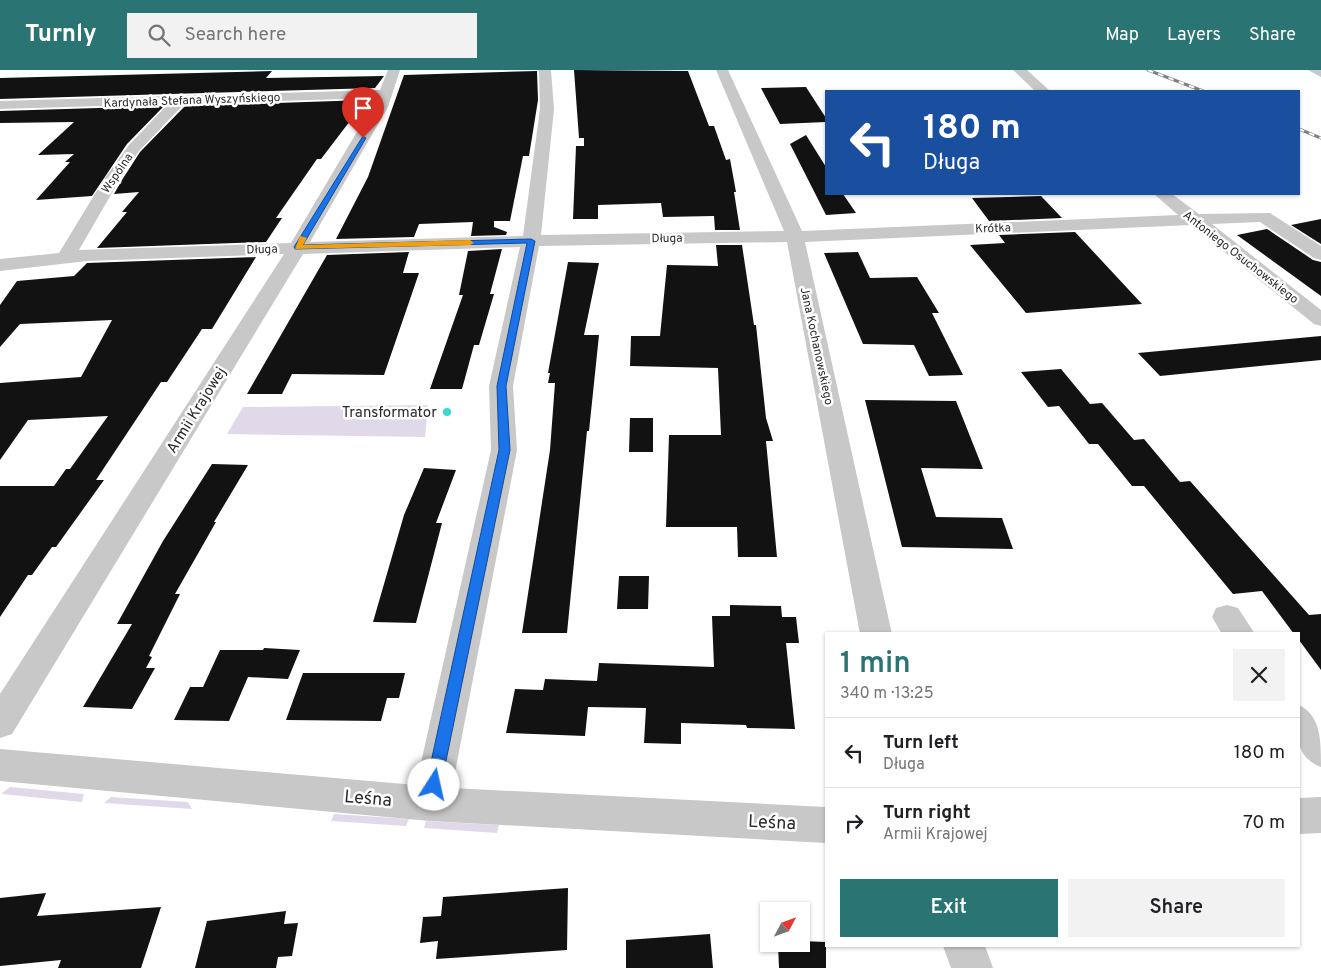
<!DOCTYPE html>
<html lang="en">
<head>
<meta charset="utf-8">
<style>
  body { margin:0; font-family:Overpass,sans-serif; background:#f2f2f2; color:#202124; height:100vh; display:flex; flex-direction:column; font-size:19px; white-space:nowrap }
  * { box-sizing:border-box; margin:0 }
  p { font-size:16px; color:#757577 }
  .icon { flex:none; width:28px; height:28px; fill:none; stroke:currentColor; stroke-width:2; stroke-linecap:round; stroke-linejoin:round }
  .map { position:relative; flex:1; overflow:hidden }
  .details { position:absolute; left:825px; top:562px; width:475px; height:315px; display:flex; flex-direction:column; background:#fff; border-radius:0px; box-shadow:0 1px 4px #0004 }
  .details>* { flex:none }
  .top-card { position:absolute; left:825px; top:20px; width:475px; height:105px; border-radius:0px; box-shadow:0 1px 4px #0004; background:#1a4fa0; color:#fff; overflow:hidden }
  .needle { width:32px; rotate:49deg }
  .buttons { position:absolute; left:760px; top:832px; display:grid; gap:10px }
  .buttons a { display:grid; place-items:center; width:50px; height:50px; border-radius:0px; background:#fff; box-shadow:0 1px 4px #0004; font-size:25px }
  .pin { position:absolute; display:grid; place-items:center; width:42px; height:42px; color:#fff; margin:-51px -21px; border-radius:50% 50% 50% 0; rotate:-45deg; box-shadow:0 0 5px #0007 }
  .pin .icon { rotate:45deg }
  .me { position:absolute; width:55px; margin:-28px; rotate:10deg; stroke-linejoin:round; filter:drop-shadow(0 0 4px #0008) }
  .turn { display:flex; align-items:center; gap:18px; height:105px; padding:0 15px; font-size:22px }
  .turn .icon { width:65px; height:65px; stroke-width:2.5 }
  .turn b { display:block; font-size:35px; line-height:42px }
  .round { display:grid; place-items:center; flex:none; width:52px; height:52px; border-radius:0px; background:#f2f2f2 }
  .head { display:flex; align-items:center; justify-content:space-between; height:85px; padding:0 15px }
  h1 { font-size:30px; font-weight:600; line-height:38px; color:#2a7473 }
  .cta { display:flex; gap:10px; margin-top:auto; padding:10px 15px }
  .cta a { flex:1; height:58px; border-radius:0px; background:#2a7473; color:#fff; font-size:20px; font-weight:600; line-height:58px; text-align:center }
  .cta a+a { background:#f2f2f2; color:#202124 }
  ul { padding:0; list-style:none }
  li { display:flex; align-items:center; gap:15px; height:70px; padding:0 15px; border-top:1px solid #e0e0e0 }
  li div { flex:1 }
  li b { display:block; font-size:19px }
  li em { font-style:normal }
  header { display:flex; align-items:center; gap:30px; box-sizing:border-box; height:70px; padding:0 25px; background:#2a7473; color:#fff }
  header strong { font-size:24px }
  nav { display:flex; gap:28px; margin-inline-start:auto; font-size:18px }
  .search { width:350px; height:45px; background:#f2f2f2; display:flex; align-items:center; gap:12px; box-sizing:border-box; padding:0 18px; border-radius:0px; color:#757577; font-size:19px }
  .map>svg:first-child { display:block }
  .green { fill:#e1d9e9 }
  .building { fill:#121212 }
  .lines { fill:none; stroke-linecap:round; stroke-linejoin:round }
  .minor { fill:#c8c8c8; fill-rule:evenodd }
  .rail-casing { stroke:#808080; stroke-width:3 }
  .rail { stroke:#fff; stroke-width:2; stroke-dasharray:5.5; stroke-linecap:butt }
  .route { fill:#1a73e8; stroke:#114b97 }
  .slow { fill:#f59e0b }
  .poi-dot { fill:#37d9d4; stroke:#fff; stroke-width:2 }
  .labels { text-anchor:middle; stroke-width:5; stroke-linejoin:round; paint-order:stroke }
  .far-street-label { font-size:12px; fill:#2b2b2b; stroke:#fff }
  .street-label { font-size:15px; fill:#2b2b2b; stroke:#fff }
  .poi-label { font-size:15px; fill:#2b2b2b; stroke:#fff; text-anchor:end }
  .near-street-label { font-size:18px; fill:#2b2b2b; stroke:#fff }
</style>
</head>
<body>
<header>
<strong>Turnly</strong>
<div class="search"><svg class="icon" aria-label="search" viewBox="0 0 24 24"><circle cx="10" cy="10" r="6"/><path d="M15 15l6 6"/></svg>Search here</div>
<nav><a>Map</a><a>Layers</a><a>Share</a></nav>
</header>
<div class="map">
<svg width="1321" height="898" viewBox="0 0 1321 898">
  <rect width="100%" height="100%" fill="#fff"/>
  <path class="green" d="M 428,335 L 425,367 L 227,364 L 243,337 Z
    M 10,717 L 84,724 L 82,732 L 1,724 Z
    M 111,727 L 188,732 L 192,739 L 104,733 Z
    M 334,744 L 409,749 L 406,756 L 331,751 Z
    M 426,751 L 499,755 L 497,763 L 424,758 Z"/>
  <path class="building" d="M 574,0 L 688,1 L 709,56 L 714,56 L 726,90 L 730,89 L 736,122 L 734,122 L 740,160 L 715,160 L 714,146 L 663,147 L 661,133 L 598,135 L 598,149 L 573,149 L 576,76 L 584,76 L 584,68 L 579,68 Z
    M 272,1 L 266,8 L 384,6 L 375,18 L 0,29 L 0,8 Z
    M 537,1 L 538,30 L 529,86 L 523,86 L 510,151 L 494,151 L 494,157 L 507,162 L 506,165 L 471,166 L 473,152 L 419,154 L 414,167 L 336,169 L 368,107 L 404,5 Z
    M 806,17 L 826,48 L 826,52 L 780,54 L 761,18 Z
    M 366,30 L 321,89 L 317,89 L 276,148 L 282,148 L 266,172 L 97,178 L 127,142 L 122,142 L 139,122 L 114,124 L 122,110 L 140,82 L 185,36 Z
    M 164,36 L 127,74 L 92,126 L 36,130 L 70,92 L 65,92 L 74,84 L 38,85 L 74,52 L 0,53 L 0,41 Z
    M 806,65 L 826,97 L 826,124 L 843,124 L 856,143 L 826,145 L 790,74 Z
    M 1041,126 L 1062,148 L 989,151 L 972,128 Z
    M 1321,149 L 1321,174 L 1291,155 Z
    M 1267,159 L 1313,190 L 1321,192 L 1321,226 L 1237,165 Z
    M 1075,162 L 1142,234 L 1026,243 L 970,175 L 1005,173 L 999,165 Z
    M 716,175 L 742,175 L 754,255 L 756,255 L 766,348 L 773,371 L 766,371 L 777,487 L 738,487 L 737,457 L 666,457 L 669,365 L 721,365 L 718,298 L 630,296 L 631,266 L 660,266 L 667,195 L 718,196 Z
    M 502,179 L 490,224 L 494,224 L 479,275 L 474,275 L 462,319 L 430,319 L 463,225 L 459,225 L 468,181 Z
    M 409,182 L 403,203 L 419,203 L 384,305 L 292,304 L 282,324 L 247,324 L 327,185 Z
    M 858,182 L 870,208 L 917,207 L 939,243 L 932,243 L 963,305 L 929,306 L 914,275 L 863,274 L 824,183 Z
    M 256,187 L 212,259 L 202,259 L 167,312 L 161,312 L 96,410 L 104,410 L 56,477 L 52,477 L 32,505 L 28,505 L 0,547 L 0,416 L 54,416 L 66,399 L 70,399 L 108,346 L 28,350 L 0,390 L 0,313 L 81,307 L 112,250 L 20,254 L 0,277 L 0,235 L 17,211 L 74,206 L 87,193 Z
    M 568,192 L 599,193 L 584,265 L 599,265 L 589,361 L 587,361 L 567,563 L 522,563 L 550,380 L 555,313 L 548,313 L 550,303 L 548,303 Z
    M 1321,266 L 1321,290 L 1160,306 L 1138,283 Z
    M 1061,299 L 1090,334 L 1102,333 L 1134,370 L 1144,369 L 1180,412 L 1190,411 L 1309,545 L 1321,544 L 1321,600 L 1299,570 L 1299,564 L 1294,564 L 1262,521 L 1233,524 L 1144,416 L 1132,416 L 1098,374 L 1089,374 L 1059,336 L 1048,337 L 1021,302 Z
    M 865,330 L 956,331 L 983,399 L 921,398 L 936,447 L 1002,448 L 1013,479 L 902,477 Z
    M 630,348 L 653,348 L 653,382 L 629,382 Z
    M 212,394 L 248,395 L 214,452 L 216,452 L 175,524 L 180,524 L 149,586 L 152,587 L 146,598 L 155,598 L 132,639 L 83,637 L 132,554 L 117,554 L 163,471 Z
    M 424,398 L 456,400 L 436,453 L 442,453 L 416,553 L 373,552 L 404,445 Z
    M 619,506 L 649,506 L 648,539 L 617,539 Z
    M 730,535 L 781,536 L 782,547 L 796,547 L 799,573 L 786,573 L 795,659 L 747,658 L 746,655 L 681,653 L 681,674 L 644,673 L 646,638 L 588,637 L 585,666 L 506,663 L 515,619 L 543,620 L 545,609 L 597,611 L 599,593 L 714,597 L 712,546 L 730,546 Z
    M 264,578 L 300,580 L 288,609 L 248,607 L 229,651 L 174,650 L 190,617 L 203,617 L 220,580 L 263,580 Z
    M 303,603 L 405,603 L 399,628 L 387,628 L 381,651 L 286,650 Z
    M 568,818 L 567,880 L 436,889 L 438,871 L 420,873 L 423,847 L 441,846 L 443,827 Z
    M 46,823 L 37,846 L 161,837 L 141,898 L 58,898 L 61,890 L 0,896 L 0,828 Z
    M 286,841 L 284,854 L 298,853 L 292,886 L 278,887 L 276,898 L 195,898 L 207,851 Z
    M 710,864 L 713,898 L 626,898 L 626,870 Z
    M 801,871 L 826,872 L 826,898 L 779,898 L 778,874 L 801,874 Z"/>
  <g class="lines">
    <path class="minor" d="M 388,0 L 400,0 L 388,37 L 310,172 L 523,166 L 540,39 L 539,0 L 551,0 L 554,39 L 541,165 L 784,161 L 716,0 L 728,0 L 802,161 L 1178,145 L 1154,124 L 1172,124 L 1199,144 L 1270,143 L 1321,176 L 1321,190 L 1314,188 L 1260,152 L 1212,154 L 1321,240 L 1321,256 L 1314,254 L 1191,155 L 805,172 L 892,564 L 860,564 L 787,172 L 539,176 L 513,316 L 517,380 L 452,718 L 826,737 L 826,773 L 430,751 L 0,711 L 0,679 L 416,715 L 491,380 L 489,316 L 520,177 L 303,184 L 12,664 L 0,668 L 0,624 L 284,184 L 87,191 L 0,201 L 0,189 L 59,183 L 104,109 L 129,75 L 168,34 L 0,39 L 0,31 L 380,20 ZM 377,28 L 291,173 L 79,180 L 120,109 L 139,81 L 184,34 Z
      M 1013,0 L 1027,0 L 1050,21 L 1035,21 Z
      M 1308,0 L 1321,0 L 1321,7 Z
      M 1227,535 L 1238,538 L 1255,564 L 1222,564 L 1212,547 L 1216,538 Z
      M 1299,635 C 1321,646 1321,670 1321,697 C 1293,686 1297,661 1299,635 Z
      M 1321,727 L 1321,763 L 1299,764 L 1299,728 Z
      M 943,876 L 985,876 L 993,898 L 951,898 Z"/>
    <defs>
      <path id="rail" d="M 1148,0 L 1203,21
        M 1299,59 L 1321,68"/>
    </defs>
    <use href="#rail" class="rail-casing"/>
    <use href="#rail" class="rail"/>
  </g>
  <path class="route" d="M 363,66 L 366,68 L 303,175 L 531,169 L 535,171 L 506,316 L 510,380 L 441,715 L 439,720 L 434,722 L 429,720 L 426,715 L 499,380 L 497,316 L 527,173 L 295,179 L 294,177 Z"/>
  <path class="slow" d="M 300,166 L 307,168 L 303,175 L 470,170 L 474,173 L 470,175 L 295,179 Z"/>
  <circle class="poi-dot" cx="447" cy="342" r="5"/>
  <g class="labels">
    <g class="far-street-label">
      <text transform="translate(192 30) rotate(-2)" y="4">Kardynała Stefana Wyszyńskiego</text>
      <text transform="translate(117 103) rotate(-56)" y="4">Wspólna</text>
      <text transform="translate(993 158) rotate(-2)" y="4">Krótka</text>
      <text transform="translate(667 168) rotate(-1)" y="4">Długa</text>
      <text transform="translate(262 179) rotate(-2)" y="4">Długa</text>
      <text transform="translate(1241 187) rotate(38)" y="4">Antoniego Osuchowskiego</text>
      <text transform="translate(817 276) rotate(78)" y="4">Jana Kochanowskiego</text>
    </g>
    <g class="street-label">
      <text transform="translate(196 340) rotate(-58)" y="5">Armii Krajowej</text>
    </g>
    <g class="poi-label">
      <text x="437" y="347">Transformator</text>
    </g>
    <g class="near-street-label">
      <text transform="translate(368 728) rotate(5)" y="6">Leśna</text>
      <text transform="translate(772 752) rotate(3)" y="6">Leśna</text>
    </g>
  </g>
</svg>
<div class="buttons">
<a><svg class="needle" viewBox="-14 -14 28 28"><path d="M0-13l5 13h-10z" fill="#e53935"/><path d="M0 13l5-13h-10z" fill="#757577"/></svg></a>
</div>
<div class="pin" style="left:363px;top:68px;background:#d93025"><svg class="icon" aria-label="arrive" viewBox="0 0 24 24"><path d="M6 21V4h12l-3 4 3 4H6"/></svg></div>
<svg class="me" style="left:434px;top:715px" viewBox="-20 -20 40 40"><circle r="19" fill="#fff"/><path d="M0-13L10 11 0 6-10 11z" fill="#1a73e8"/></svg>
<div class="top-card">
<div class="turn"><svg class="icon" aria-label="left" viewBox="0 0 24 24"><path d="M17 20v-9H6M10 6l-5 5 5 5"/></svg><div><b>180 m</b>Długa</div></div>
</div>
<section class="details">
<div class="head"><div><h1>1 min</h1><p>340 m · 13:25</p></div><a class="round"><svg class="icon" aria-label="close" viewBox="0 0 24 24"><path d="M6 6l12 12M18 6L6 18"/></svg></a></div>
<ul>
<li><svg class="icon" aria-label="left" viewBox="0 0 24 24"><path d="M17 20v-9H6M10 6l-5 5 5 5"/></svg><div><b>Turn left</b><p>Długa</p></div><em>180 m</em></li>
<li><svg class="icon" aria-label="right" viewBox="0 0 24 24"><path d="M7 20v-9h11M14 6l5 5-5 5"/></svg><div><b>Turn right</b><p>Armii Krajowej</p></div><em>70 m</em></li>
</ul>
<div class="cta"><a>Exit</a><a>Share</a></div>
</section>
</div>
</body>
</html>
